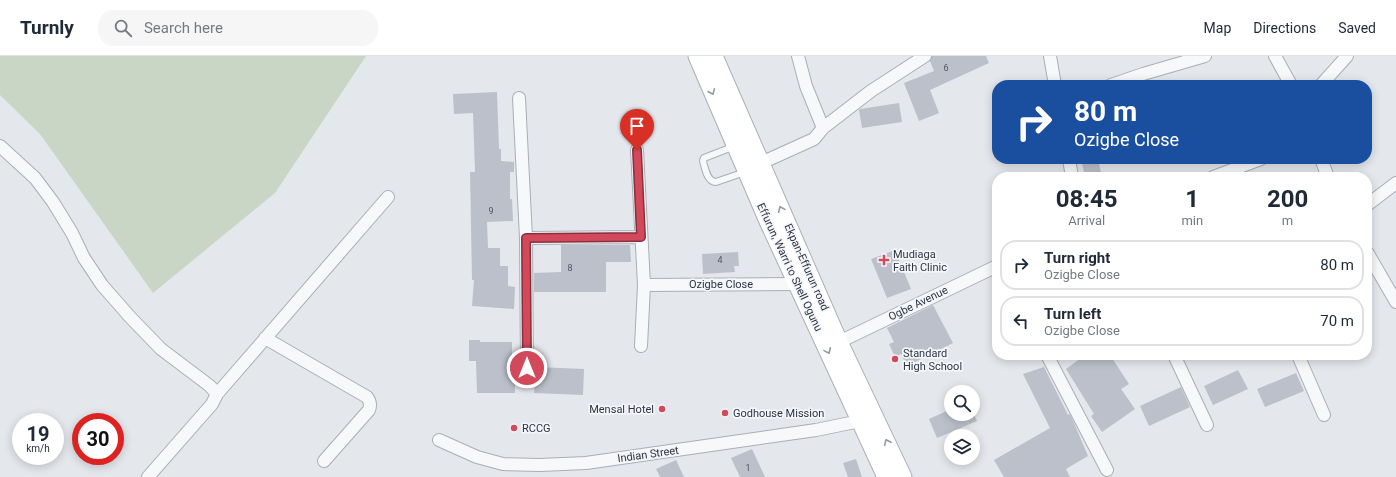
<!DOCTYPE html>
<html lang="en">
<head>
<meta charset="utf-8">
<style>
  body { margin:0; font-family:Roboto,sans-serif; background:#f6f6f7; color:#1f2937; height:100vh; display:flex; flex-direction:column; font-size:15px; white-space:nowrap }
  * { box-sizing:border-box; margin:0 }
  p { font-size:13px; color:#747a83 }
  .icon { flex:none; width:22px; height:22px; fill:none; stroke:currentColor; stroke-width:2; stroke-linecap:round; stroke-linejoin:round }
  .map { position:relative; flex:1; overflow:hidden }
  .drawer { position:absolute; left:992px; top:116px; width:380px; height:188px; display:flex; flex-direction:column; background:#fff; border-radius:16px; box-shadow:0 2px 10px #0003 }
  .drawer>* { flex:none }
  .guide { position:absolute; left:992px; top:24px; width:380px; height:84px; border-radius:16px; box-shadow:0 2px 10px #0003; background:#1a4fa0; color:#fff; overflow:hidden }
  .controls { position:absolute; left:944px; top:329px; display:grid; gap:8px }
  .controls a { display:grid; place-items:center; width:36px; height:36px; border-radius:50%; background:#fff; box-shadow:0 2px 10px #0003; font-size:20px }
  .speed { position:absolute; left:12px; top:357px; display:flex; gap:8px; font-size:20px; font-weight:700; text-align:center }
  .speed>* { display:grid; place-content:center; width:52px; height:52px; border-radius:50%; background:#fff; box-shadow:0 2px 10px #0003; line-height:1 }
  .speed small { font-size:10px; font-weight:400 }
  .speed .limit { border:6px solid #d22; background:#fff; color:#111 }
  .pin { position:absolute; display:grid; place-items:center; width:34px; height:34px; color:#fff; margin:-41px -17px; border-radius:50% 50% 50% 0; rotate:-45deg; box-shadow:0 0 4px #0007 }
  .pin .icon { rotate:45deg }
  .me { position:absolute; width:44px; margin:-22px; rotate:0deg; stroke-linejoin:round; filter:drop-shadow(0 0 3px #0008) }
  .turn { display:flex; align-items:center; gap:14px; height:84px; padding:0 16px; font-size:18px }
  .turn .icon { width:52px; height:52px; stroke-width:2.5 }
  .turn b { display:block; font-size:28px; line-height:34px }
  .eta { display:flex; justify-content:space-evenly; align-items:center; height:68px; text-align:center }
  .eta b { font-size:24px; font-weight:700; line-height:28px }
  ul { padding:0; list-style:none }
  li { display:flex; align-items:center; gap:12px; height:50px; margin:0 8px 6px; padding:0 8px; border:2px solid #e0e1e3; border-radius:16px }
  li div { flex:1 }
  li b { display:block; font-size:15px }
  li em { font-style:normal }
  header { display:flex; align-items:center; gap:24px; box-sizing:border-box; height:56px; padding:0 20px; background:#fff; border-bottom:1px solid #e0e1e3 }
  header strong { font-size:19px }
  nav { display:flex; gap:22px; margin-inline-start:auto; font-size:14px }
  .search { width:280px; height:36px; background:#f6f6f7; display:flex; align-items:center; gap:10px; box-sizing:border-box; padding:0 14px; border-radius:16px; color:#747a83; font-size:15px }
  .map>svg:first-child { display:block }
  .green { fill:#c9d6c5 }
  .building { fill:#bbc0ca }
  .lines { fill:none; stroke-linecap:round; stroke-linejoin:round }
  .lane-casing { stroke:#a9aeb7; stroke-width:8 }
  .street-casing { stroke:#a9aeb7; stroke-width:14 }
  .secondary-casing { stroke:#a9aeb7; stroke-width:19 }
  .lane { stroke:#f7f8fa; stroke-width:6 }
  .street { stroke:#f7f8fa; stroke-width:12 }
  .secondary { stroke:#fff; stroke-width:17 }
  .oneway { stroke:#959aa2 }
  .route-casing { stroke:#882f3b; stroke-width:10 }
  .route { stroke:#d1495b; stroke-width:7 }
  .poi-dot { fill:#d1495b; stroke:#f4f6f9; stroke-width:1.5 }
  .labels { text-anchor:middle; stroke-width:3.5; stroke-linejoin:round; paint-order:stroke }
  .number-label { font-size:9px; fill:#4f5766 }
  .poi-label { font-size:11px; fill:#2b3445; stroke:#f4f6f9; text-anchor:start }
  .street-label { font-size:11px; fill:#2b3445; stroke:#f4f6f9 }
</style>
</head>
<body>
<header>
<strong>Turnly</strong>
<div class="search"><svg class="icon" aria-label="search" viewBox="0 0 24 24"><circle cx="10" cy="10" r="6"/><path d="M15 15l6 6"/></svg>Search here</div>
<nav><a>Map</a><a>Directions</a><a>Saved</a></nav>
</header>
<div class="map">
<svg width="1396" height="421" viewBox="0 0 1396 421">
  <rect width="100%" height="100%" fill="#e4e7ec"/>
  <path class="green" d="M 0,0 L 366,0 L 275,137 L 153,237 L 40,78 L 0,39 Z"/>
  <path class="building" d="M 932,0 L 986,0 L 989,7 L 930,34 L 939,57 L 919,65 L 904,27 L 934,15 L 930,5 Z
    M 497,36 L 499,93 L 501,93 L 501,105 L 514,106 L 514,116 L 510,116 L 510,143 L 512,143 L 513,165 L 487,166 L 488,192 L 500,192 L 500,210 L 508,210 L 508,230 L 515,231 L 514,253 L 472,250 L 474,224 L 472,224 L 470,116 L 475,116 L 473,57 L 454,58 L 453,38 Z
    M 899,47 L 902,66 L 862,72 L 859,54 L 860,53 Z
    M 1081,103 L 1098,103 L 1102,121 L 1085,121 Z
    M 561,189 L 630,189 L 631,206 L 606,206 L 606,236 L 534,236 L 534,217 L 561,216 Z
    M 895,194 L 911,233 L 887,242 L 871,203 Z
    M 738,196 L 739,210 L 734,210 L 735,216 L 703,218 L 702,198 Z
    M 933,249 L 953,287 L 907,310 L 901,298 L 895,301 L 889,288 L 894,286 L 887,272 Z
    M 469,284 L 480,284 L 480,286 L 512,286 L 512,314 L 515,314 L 515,337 L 477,337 L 476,305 L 469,305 Z
    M 1085,299 L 1110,299 L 1129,328 L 1121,333 L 1135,353 L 1102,376 L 1091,360 L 1094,358 L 1066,313 Z
    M 536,311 L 584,313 L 583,339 L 534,337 Z
    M 1044,311 L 1068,359 L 1070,358 L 1074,367 L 1088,400 L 1066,413 L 1070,421 L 1004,421 L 994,404 L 1050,372 L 1023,318 Z
    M 1238,314 L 1248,333 L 1213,349 L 1204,330 Z
    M 1296,317 L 1304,335 L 1265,351 L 1257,333 Z
    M 1181,331 L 1190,351 L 1149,370 L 1140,350 Z
    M 951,353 L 951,358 L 974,358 L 977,365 L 937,382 L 929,363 Z
    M 752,393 L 765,421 L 740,421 L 731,402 Z
    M 856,403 L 862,421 L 848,421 L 843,407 Z
    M 676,404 L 684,421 L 660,421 L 656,413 Z"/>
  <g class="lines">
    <defs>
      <path id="lane" d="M 735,90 L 704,102 L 703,105 C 705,112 707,126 716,126 L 745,116"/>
      <path id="street" d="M 798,0 L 806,30 L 823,72
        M 1050,0 L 1055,29
        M 1275,0 L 1291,29
        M 1111,29 L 1143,18 L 1205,0
        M 1321,29 L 1347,0
        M 519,42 L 526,182 L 527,312
        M 0,90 L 35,122 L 53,146 L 72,177 L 84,202 L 102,229 L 130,261 L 161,293 L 210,330 L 217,338
        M 637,94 L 644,229 L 641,290
        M 1069,103 L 1072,121
        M 1321,103 L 1328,121
        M 761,107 L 814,83 L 823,72 L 871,35 L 925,0
        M 1213,121 L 1261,103
        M 1367,149 L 1396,127
        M 526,182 L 641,181
        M 1367,196 L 1396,246
        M 644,229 L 798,228
        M 265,282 L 367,341 C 370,345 371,349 369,354 L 324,405
        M 839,286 L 997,210
        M 1047,299 L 1107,414
        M 1174,299 L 1207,369
        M 1298,299 L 1324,359
        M 439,384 L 477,401 L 503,408 L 540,409 L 586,407 L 816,374 L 860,365
        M 148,421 L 212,348 L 217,338 L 388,141"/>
      <path id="secondary" d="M 697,0 L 767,163 L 886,421
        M 714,0 L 839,286 L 903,421"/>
    </defs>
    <use href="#lane" class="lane-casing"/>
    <use href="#street" class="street-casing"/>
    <use href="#secondary" class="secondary-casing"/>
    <use href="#lane" class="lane"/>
    <use href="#street" class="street"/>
    <use href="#secondary" class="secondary"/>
  </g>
  <defs><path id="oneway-chevron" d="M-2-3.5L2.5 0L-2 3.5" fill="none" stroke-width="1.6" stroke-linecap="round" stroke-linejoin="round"/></defs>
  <g class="oneway">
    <use href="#oneway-chevron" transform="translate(712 36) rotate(67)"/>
    <use href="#oneway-chevron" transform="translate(781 153) rotate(-114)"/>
    <use href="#oneway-chevron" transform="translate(828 295) rotate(66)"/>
    <use href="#oneway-chevron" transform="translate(887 386) rotate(-115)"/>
  </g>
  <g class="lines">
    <defs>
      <path id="route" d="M 527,312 L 526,182 L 641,181 L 637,94"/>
    </defs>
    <use href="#route" class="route-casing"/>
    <use href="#route" class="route"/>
  </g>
  <g class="poi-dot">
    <path d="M882 198h4v4h4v4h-4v4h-4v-4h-4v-4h4z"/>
    <circle cx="895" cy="303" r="4"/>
    <circle cx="662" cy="353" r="4"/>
    <circle cx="725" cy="357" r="4"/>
    <circle cx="514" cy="372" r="4"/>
  </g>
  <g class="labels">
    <g class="number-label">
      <text x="946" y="15">6</text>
      <text x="491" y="158">9</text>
      <text x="720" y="207">4</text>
      <text x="570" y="215">8</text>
      <text x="748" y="415">1</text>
    </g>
    <g class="poi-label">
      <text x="893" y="202">Mudiaga<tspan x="893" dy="13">Faith Clinic</tspan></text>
      <text x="903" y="301">Standard<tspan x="903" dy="13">High School</tspan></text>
      <text x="654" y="357" text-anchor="end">Mensal Hotel</text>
      <text x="733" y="361">Godhouse Mission</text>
      <text x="522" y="376">RCCG</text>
    </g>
    <g class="street-label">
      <text transform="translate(790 211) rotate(65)" y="4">Effurun, Warri to Shell Ogunu</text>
      <text transform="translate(807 211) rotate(66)" y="4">Ekpan-Effurun road</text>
      <text x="721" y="232">Ozigbe Close</text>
      <text transform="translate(918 247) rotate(-26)" y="4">Ogbe Avenue</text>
      <text transform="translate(648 398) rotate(-8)" y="4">Indian Street</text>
    </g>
  </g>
</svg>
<div class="controls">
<a><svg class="icon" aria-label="search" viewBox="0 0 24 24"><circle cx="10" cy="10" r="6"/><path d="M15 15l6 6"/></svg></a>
<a><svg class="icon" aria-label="layers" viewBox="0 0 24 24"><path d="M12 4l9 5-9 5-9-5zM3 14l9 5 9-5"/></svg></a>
</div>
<div class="speed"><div>19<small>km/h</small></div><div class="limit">30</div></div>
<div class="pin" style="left:637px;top:94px;background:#d93025"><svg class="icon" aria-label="arrive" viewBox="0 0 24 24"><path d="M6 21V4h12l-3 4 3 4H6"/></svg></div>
<svg class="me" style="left:527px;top:312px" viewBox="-20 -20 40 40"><circle r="17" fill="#d1495b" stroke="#fff" stroke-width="3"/><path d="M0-11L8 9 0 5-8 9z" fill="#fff"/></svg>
<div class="guide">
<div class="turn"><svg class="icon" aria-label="right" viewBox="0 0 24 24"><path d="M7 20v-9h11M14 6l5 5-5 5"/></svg><div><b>80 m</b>Ozigbe Close</div></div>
</div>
<section class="drawer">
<div class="eta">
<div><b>08:45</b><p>Arrival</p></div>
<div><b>1</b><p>min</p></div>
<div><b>200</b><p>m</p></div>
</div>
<ul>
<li><svg class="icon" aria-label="right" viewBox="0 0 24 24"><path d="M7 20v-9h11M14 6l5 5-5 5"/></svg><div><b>Turn right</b><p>Ozigbe Close</p></div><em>80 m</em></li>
<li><svg class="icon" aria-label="left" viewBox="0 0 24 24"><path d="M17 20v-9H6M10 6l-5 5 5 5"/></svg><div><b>Turn left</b><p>Ozigbe Close</p></div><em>70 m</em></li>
</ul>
</section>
</div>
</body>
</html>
